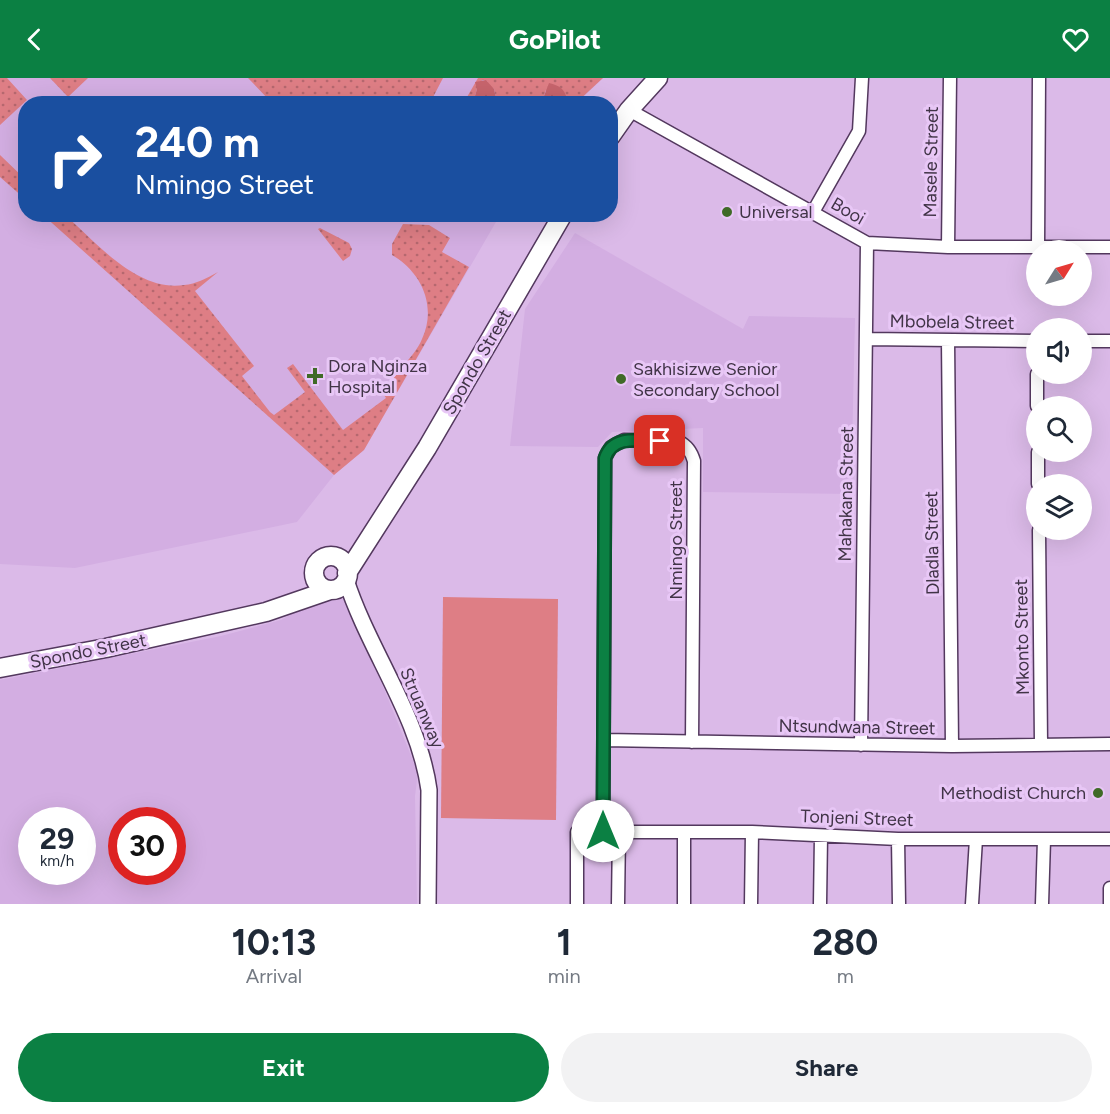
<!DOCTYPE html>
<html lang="en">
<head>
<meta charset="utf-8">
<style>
  body { margin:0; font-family:Figtree,sans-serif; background:#f2f2f3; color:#1f2937; height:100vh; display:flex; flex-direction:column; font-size:22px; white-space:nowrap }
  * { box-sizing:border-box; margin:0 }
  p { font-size:20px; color:#747a83 }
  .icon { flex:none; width:33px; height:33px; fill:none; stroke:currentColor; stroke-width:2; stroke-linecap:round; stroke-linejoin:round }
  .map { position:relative; height:826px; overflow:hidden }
  .drawer { display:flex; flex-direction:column; background:#fff; flex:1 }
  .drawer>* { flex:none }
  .top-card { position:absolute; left:18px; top:18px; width:600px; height:126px; border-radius:24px; box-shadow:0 6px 24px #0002; background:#1a4fa0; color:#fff; overflow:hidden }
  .needle { width:39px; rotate:53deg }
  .buttons { position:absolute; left:1026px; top:162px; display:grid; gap:12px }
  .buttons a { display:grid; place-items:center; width:66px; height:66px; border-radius:50%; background:#fff; box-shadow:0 6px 24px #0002; font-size:30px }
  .speed { position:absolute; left:18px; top:729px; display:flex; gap:12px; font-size:30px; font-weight:700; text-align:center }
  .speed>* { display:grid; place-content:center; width:78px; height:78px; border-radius:50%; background:#fff; box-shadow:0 6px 24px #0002; line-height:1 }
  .speed small { font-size:15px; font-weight:400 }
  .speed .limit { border:9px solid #d22; background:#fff; color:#111 }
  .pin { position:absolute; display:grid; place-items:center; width:51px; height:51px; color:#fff; margin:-26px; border-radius:12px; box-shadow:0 3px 9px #0006 }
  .me { position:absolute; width:66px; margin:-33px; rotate:0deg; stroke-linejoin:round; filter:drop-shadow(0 0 4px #0008) }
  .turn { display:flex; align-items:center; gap:21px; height:126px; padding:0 18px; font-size:27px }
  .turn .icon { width:78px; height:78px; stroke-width:2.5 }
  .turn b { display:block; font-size:42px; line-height:51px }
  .eta { display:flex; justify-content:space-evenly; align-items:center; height:102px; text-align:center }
  .eta b { font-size:36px; font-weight:700; line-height:42px }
  .action { display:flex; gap:12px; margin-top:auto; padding:12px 18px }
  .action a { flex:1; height:69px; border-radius:36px; background:#0b8043; color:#fff; font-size:24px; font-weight:700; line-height:69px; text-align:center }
  .action a+a { background:#f2f2f3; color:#1f2937 }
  header { display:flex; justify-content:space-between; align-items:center; height:78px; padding:0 18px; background:#0b8043; color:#fff; font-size:27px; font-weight:700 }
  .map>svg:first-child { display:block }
  .built { fill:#d3aee2; fill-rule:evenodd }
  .grass { fill:url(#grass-dots) }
  .forest { fill:url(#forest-firs) }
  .pitch { fill:#de7e85 }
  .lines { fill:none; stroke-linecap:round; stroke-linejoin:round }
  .minor-casing { stroke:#53385e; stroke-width:15 }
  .tertiary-casing { stroke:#53385e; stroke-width:18 }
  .secondary-casing { stroke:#53385e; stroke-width:21 }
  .minor { stroke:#fff; stroke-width:12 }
  .tertiary { stroke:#fff; stroke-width:15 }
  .secondary { stroke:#fff; stroke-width:18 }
  .route-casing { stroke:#07532c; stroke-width:15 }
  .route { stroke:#0b8043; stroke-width:10 }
  .poi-dot { fill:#3f6a27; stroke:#e8c7f6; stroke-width:2 }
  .labels { text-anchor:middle; stroke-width:6; stroke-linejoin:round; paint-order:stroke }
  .street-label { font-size:18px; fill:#413447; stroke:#e8c7f6 }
  .poi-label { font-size:18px; fill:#413447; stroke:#e8c7f6; text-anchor:start }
</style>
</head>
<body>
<header><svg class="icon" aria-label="back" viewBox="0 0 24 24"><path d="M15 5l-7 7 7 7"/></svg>GoPilot<svg class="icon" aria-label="heart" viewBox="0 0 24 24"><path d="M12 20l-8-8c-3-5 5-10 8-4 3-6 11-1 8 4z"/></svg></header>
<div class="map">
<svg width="1110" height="826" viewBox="0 0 1110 826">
  <defs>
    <pattern id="grass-dots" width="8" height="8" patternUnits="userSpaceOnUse" patternTransform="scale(1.5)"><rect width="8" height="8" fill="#de7e85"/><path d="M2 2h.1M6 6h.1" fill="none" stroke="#b6686f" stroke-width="1.8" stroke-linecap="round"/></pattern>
    <pattern id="forest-firs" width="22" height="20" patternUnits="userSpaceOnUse" patternTransform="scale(1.5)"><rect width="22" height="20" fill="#c6646c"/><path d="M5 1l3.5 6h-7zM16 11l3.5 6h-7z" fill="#a2535b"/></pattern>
  </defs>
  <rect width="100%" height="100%" fill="#dbbae8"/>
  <path class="built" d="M 0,0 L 603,0 L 576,26 L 26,26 L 26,136 L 500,137 L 364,372 L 334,397 L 297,444 L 75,490 L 0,486 Z
    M 575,155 L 743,251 L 749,238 L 855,240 L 851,416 L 703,414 L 703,350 L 612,354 L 598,369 L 510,368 L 525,231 Z
    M 334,512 L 351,529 L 418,695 L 415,718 L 417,826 L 0,826 L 0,602 L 221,558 L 281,542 ZM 32,742 L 82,742 L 82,794 L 32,794 ZM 122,742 L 172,742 L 172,794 L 122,794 Z"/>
  <path class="grass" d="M 0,0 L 7,0 L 27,22 L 0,47 Z
    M 50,0 L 88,0 L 68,19 Z
    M 248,0 L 443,0 L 430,25 L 268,26 L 270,23 Z
    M 478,0 L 603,0 L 576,25 L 558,25 L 546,12 L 544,18 L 537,23 L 539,25 L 497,24 L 494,11 L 489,8 L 487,3 L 483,2 L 479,4 L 473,25 L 463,26 Z
    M 0,77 L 25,101 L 25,121 L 0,99 Z
    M 43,137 L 65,137 C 97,165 137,214 184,207 C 196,206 207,200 218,194 L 195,213 L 254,288 L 242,298 L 270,334 L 274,337 L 305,314 L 287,290 L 293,286 L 343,352 L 386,320 L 381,313 C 390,306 396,297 403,288 C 410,280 418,271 422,261 C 437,229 422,194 392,177 L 392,166 L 403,146 L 429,147 L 450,160 L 442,174 L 469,189 L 364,372 L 334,397 Z
    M 320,150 L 349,165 L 352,171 L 350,178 L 343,183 L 318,151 Z"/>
  <path class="forest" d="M 486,2 L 494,11 L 497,24 L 506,25 L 473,25 L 477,11 L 475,4 Z
    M 549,5 C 560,8 564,10 567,21 L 558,25 L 539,25 L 537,23 L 544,18 Z"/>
  <path class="pitch" d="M 443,519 L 558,521 L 556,742 L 441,740 Z"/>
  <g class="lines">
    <defs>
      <path id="minor" d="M 629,32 L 867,165 L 948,169 L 1110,169
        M 813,134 L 859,53 L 862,0
        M 948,169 L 950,0
        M 1038,169 L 1039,0
        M 866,261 L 1036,263
        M 948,262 L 952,668
        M 1082,263 L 1110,263
        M 1037,296 L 1037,328
        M 1038,374 L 1038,406
        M 1039,452 L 1041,666
        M 604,662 L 952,668 L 1110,666
        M 861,667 L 867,165
        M 603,753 L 605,380 L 611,369 L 624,362 L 678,363 C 687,368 691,373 694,383 L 692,664
        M 898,761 L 899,826
        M 577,826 L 577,754 L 752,754 L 898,761 L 1110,761
        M 618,826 L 619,754
        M 684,826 L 684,754
        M 751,826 L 752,754
        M 820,826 L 821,758
        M 972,826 L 976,761
        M 1042,826 L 1044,762
        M 1110,826 L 1110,810"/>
      <path id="tertiary" d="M 346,502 C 369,573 419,638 429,712 L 428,826"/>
      <path id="secondary" d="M 610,59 L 629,32 L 658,0
        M314 495a17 17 0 1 1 34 0a17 17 0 1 1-34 0Z
        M 347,495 L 427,370 L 563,136
        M 0,590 L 106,570 L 266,534 L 330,512"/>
    </defs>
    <use href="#minor" class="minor-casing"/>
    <use href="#tertiary" class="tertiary-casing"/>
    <use href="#secondary" class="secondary-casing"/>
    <use href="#minor" class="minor"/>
    <use href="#tertiary" class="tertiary"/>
    <use href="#secondary" class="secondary"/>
  </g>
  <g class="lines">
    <defs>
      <path id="route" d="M 603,753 L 605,380 C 613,356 640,363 660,363"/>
    </defs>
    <use href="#route" class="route-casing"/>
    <use href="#route" class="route"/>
  </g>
  <g class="poi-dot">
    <circle cx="727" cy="134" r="6"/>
    <path d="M312 289h6v6h6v6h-6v6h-6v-6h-6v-6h6z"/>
    <circle cx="621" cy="301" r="6"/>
    <circle cx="1098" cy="715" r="6"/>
  </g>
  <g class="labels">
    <g class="street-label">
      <text transform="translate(931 84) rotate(-89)" y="6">Masele Street</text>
      <text transform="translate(848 133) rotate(30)" y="6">Booi</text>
      <text transform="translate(952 244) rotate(1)" y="6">Mbobela Street</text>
      <text transform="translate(477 284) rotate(-60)" y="6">Spondo Street</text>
      <text transform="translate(846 416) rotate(-89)" y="6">Mahakana Street</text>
      <text transform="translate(676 462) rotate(-90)" y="6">Nmingo Street</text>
      <text transform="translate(932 465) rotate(-91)" y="6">Dladla Street</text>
      <text transform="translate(1022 559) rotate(-91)" y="6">Mkonto Street</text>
      <text transform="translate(88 573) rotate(-11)" y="6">Spondo Street</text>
      <text transform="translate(422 630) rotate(67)" y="6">Struanway</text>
      <text transform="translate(857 649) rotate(1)" y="6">Ntsundwana Street</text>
      <text transform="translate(857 740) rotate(2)" y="6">Tonjeni Street</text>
    </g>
    <g class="poi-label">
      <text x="739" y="140">Universal</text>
      <text x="328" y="294">Dora Nginza<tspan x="328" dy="21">Hospital</tspan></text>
      <text x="633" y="297">Sakhisizwe Senior<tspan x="633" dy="21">Secondary School</tspan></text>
      <text x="1086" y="721" text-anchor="end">Methodist Church</text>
    </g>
  </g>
</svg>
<div class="buttons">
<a><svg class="needle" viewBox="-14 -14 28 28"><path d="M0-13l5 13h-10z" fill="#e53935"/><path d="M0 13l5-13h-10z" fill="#747a83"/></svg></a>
<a><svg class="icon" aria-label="sound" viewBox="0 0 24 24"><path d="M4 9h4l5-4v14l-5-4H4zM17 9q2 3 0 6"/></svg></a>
<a><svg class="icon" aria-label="search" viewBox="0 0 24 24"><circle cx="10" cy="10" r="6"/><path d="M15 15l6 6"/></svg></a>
<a><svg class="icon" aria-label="layers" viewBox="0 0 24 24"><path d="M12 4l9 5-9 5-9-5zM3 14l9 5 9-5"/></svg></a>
</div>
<div class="speed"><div>29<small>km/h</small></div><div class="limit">30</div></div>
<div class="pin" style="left:660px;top:363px;background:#d93025"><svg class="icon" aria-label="arrive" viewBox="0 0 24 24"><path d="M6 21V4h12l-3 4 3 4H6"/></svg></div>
<svg class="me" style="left:603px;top:753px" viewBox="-20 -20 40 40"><circle r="19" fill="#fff"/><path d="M0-13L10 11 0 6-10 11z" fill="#0b8043"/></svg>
<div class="top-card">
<div class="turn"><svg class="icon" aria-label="right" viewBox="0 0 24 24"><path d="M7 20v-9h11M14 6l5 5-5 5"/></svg><div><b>240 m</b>Nmingo Street</div></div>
</div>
</div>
<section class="drawer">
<div class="eta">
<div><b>10:13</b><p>Arrival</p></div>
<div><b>1</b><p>min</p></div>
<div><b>280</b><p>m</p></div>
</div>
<div class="action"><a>Exit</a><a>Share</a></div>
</section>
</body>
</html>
